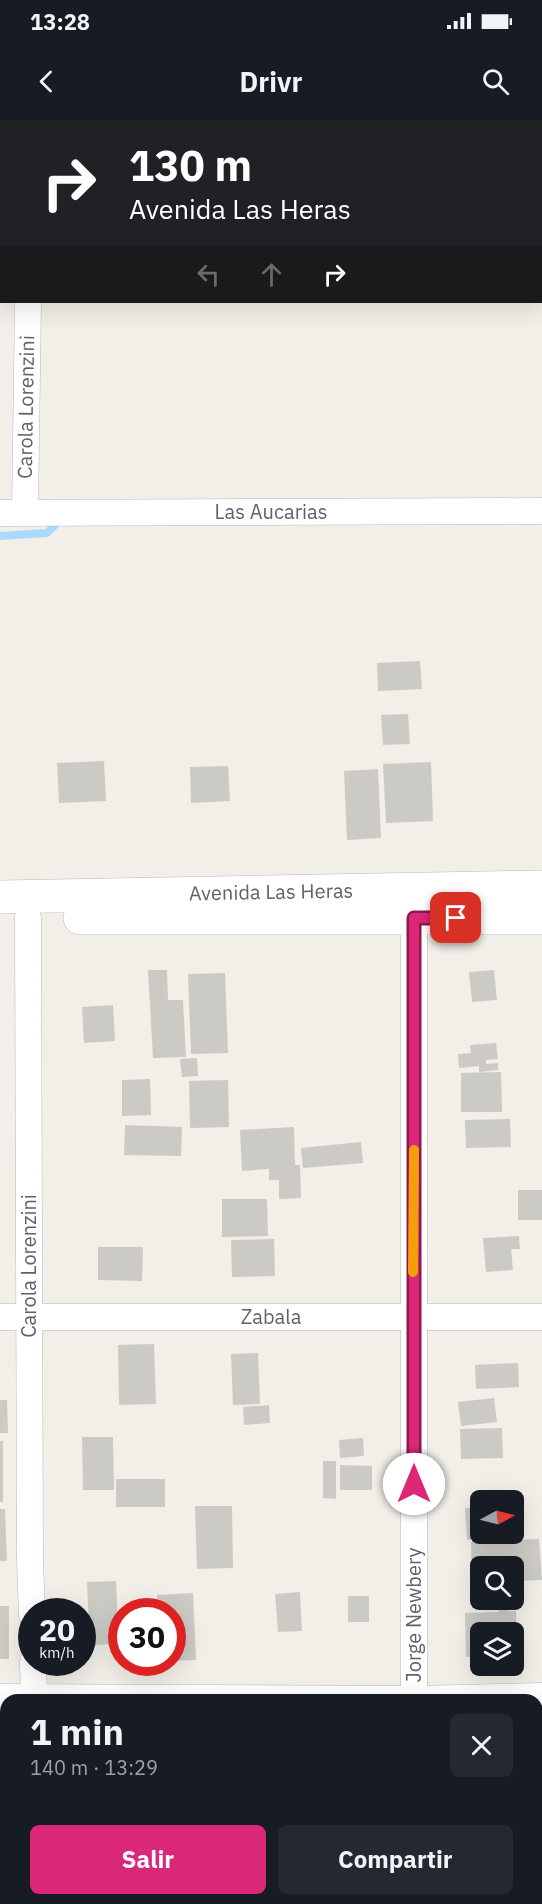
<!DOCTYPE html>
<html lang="es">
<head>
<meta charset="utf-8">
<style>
  body { margin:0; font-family:"IBM Plex Sans",sans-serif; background:#242831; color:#f1f3f6; height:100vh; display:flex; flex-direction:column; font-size:22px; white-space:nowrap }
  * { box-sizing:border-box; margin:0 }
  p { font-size:20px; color:#9ea1a6 }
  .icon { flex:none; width:33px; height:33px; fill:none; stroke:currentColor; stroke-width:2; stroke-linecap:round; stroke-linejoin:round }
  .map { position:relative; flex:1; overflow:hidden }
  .drawer { position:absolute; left:0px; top:1574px; width:543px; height:212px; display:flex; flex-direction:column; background:#171b24; border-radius:18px 18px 0 0; box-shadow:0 6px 24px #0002 }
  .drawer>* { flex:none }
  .hud { position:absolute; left:0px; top:0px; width:543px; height:183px; box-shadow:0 6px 24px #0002; background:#202124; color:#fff; overflow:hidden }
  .needle { width:39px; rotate:83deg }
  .tools { position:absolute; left:470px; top:1370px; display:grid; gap:12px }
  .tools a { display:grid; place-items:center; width:54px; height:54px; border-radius:9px; background:#171b24; box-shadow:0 6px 24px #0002; font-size:30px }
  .speed { position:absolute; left:18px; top:1478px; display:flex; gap:12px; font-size:30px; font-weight:700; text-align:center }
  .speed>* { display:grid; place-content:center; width:78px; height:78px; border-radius:50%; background:#171b24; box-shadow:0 6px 24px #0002; line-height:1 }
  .speed small { font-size:15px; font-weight:400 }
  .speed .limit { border:9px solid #d22; background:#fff; color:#111 }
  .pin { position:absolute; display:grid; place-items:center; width:51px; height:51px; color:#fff; margin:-26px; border-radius:12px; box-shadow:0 3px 9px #0006 }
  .me { position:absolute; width:66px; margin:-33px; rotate:0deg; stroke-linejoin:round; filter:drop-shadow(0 0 4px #0008) }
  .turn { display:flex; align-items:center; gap:21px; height:126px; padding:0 30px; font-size:27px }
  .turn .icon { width:78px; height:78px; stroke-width:2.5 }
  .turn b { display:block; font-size:42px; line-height:51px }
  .lanes { display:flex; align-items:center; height:57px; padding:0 30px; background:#0003; justify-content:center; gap:30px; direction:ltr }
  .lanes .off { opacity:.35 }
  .round { display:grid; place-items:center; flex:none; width:63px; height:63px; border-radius:9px; background:#242831 }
  .headline { display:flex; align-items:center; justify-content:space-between; height:102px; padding:0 30px }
  h1 { font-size:36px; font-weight:700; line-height:45px }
  .primary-button { display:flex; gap:12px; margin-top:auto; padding:12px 30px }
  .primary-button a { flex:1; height:69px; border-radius:9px; background:#db2777; color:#fff; font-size:24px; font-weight:700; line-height:69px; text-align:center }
  .primary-button a+a { background:#242831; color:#f1f3f6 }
  .status { display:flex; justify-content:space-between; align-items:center; height:42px; padding:0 30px; background:#171b24; direction:ltr }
  .status svg { height:16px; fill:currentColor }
  header { display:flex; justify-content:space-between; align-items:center; height:78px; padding:0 30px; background:#171b24; font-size:27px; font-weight:700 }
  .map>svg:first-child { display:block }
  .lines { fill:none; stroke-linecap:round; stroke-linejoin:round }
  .stream { stroke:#aadaff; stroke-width:8 }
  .building { fill:#cccac5 }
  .minor-casing { stroke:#b5b8bc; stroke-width:27 }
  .secondary-casing { stroke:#b6babf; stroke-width:34 }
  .minor { stroke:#fff; stroke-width:26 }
  .secondary { stroke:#fff; stroke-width:33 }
  .route-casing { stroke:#8e194d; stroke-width:15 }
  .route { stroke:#db2777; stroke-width:10 }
  .slow { stroke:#f59e0b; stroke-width:10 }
  .labels { text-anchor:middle; stroke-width:4.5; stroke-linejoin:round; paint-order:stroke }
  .street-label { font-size:20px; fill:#5f6368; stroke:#fff }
</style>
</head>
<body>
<div class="status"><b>13:28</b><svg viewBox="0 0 49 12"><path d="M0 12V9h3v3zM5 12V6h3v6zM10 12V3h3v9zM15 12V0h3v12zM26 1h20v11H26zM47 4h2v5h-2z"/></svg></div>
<header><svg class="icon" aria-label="back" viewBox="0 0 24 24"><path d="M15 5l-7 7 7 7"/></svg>Drivr<svg class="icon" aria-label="search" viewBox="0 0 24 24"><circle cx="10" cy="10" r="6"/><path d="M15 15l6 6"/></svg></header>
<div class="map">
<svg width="542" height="1784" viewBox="0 0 542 1784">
  <rect width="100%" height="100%" fill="#f1efe8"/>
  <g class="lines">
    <path class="stream" d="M 0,416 L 47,413 L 56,404"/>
  </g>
  <path class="building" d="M 420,541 L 422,569 L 378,571 L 377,543 Z
    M 408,594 L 410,624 L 383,625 L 381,595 Z
    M 104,641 L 106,681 L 59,683 L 57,643 Z
    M 431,642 L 433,701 L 386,703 L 383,644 Z
    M 228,646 L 230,681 L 191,683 L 190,647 Z
    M 378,649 L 381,718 L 347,720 L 344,651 Z
    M 148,850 L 167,850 L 168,880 L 183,880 L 186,937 L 153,938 Z
    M 494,850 L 497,880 L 472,882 L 469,852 Z
    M 225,853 L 228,933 L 191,934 L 188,854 Z
    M 113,885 L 115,921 L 84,923 L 82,887 Z
    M 496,923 L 498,939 L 486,940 L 486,944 L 498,943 L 498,950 L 479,952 L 479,946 L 459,948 L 458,934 L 471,933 L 470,925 Z
    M 197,938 L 198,956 L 182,957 L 180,939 Z
    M 501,952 L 502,992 L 461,992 L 461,953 Z
    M 150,959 L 151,995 L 122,996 L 122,960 Z
    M 228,960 L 229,1007 L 190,1008 L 189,961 Z
    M 510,999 L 511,1027 L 466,1028 L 465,1000 Z
    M 125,1005 L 182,1007 L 181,1036 L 124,1035 Z
    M 294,1007 L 295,1045 L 300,1045 L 301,1078 L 279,1079 L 279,1060 L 269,1060 L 269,1049 L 242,1051 L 240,1010 Z
    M 361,1022 L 363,1043 L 303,1048 L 301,1028 Z
    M 518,1070 L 542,1070 L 542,1100 L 518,1100 Z
    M 222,1079 L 267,1079 L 268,1116 L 222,1117 Z
    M 519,1116 L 520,1129 L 511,1129 L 513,1150 L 486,1152 L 483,1118 Z
    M 274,1119 L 275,1156 L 232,1157 L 231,1120 Z
    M 98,1127 L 143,1127 L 142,1161 L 98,1160 Z
    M 154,1224 L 156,1284 L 119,1285 L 118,1225 Z
    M 258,1233 L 260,1284 L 233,1285 L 231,1234 Z
    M 518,1243 L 519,1267 L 476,1269 L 475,1245 Z
    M 494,1278 L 497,1302 L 461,1306 L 458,1282 Z
    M 0,1280 L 7,1280 L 8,1313 L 0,1313 Z
    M 269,1285 L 270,1303 L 244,1305 L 243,1287 Z
    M 502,1308 L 503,1338 L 461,1339 L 460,1309 Z
    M 82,1317 L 113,1317 L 114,1370 L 83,1370 Z
    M 363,1318 L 364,1336 L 340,1338 L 339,1320 Z
    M 0,1321 L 3,1321 L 3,1382 L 0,1382 Z
    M 323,1341 L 336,1341 L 336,1379 L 323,1378 Z
    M 340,1345 L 372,1346 L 372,1370 L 340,1370 Z
    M 116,1359 L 165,1359 L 165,1387 L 116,1387 Z
    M 195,1386 L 232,1386 L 233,1448 L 197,1449 Z
    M 480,1387 L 480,1413 L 510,1413 L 510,1417 L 467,1420 L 465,1388 Z
    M 0,1389 L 5,1389 L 7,1441 L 0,1441 Z
    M 539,1419 L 542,1460 L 513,1461 L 513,1446 L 480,1446 L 480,1463 L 472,1463 L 471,1422 Z
    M 116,1461 L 119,1524 L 90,1525 L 87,1462 Z
    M 300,1472 L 302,1511 L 278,1512 L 275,1474 Z
    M 193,1473 L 196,1540 L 172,1541 L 172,1491 L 157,1491 L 157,1475 Z
    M 348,1476 L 369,1476 L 369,1502 L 348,1502 Z
    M 499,1484 L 507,1484 L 508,1491 L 516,1491 L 517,1518 L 513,1518 L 513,1512 L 480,1512 L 480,1537 L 466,1537 L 465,1493 L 499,1492 Z
    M 0,1486 L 9,1486 L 9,1539 L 0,1539 Z
    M 3,1678 L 4,1699 L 0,1699 L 0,1679 Z
    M 0,1703 L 6,1703 L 6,1735 L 0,1735 Z
    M 537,1743 L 542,1743 L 542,1768 L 537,1768 Z
    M 0,1751 L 6,1751 L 6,1768 L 0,1769 Z
    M 320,1779 L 343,1779 L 343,1784 L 320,1784 Z
    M 350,1779 L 396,1779 L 396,1784 L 350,1784 Z
    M 471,1779 L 536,1779 L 536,1784 L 471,1784 Z"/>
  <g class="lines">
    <defs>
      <path id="minor" d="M 31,2 L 31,0
        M 0,19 L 2,19
        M 0,393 L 542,391
        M 25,393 L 28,182
        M 28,798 L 30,1441 L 32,1495
        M 414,798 L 414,1580
        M 0,1197 L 542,1197
        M 33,1542 L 34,1580
        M 0,1577 L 414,1579 L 542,1576
        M 35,1779 L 35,1784
        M 418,1779 L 418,1784"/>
      <path id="secondary" d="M 0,777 L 542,767
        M 80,798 L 542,798"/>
    </defs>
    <use href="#minor" class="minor-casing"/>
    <use href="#secondary" class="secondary-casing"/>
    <use href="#minor" class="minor"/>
    <use href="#secondary" class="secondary"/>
  </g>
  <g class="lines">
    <defs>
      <path id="route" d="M 414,1364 L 414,798 L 456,798"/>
    </defs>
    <use href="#route" class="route-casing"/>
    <use href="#route" class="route"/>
    <path class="slow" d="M 413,1152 L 414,1030"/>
  </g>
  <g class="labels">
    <g class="street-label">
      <text transform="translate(26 287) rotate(-89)" y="7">Carola Lorenzini</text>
      <text x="271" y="399">Las Aucarias</text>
      <text transform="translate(271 772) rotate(-1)" y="7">Avenida Las Heras</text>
      <text transform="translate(29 1146) rotate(-90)" y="7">Carola Lorenzini</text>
      <text x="271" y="1204">Zabala</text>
      <text transform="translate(414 1495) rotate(-90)" y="7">Jorge Newbery</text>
    </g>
  </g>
</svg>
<div class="tools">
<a><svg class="needle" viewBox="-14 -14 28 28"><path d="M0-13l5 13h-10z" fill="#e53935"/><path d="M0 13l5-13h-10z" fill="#9ea1a6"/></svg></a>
<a><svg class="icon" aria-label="search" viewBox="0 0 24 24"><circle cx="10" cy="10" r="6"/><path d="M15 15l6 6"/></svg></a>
<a><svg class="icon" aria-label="layers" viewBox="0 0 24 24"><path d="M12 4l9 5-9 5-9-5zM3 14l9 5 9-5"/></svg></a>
</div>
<div class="speed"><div>20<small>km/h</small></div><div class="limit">30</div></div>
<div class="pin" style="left:456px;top:798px;background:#d93025"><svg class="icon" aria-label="arrive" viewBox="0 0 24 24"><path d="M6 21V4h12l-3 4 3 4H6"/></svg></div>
<svg class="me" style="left:414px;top:1364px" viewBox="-20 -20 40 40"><circle r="19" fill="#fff"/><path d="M0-13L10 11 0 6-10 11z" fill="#db2777"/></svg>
<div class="hud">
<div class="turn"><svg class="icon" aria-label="right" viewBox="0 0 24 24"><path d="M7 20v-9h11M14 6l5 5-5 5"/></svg><div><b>130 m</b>Avenida Las Heras</div></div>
<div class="lanes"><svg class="icon off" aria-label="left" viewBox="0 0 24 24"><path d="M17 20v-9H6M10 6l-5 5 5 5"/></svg><svg class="icon off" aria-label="ahead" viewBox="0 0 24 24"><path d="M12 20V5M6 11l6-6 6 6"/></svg><svg class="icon" aria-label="right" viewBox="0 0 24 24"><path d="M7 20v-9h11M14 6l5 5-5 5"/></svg></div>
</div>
<section class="drawer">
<div class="headline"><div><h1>1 min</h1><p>140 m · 13:29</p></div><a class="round"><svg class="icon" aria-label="close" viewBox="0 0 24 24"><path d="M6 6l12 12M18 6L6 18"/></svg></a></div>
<div class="primary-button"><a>Salir</a><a>Compartir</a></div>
</section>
</div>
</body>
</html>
